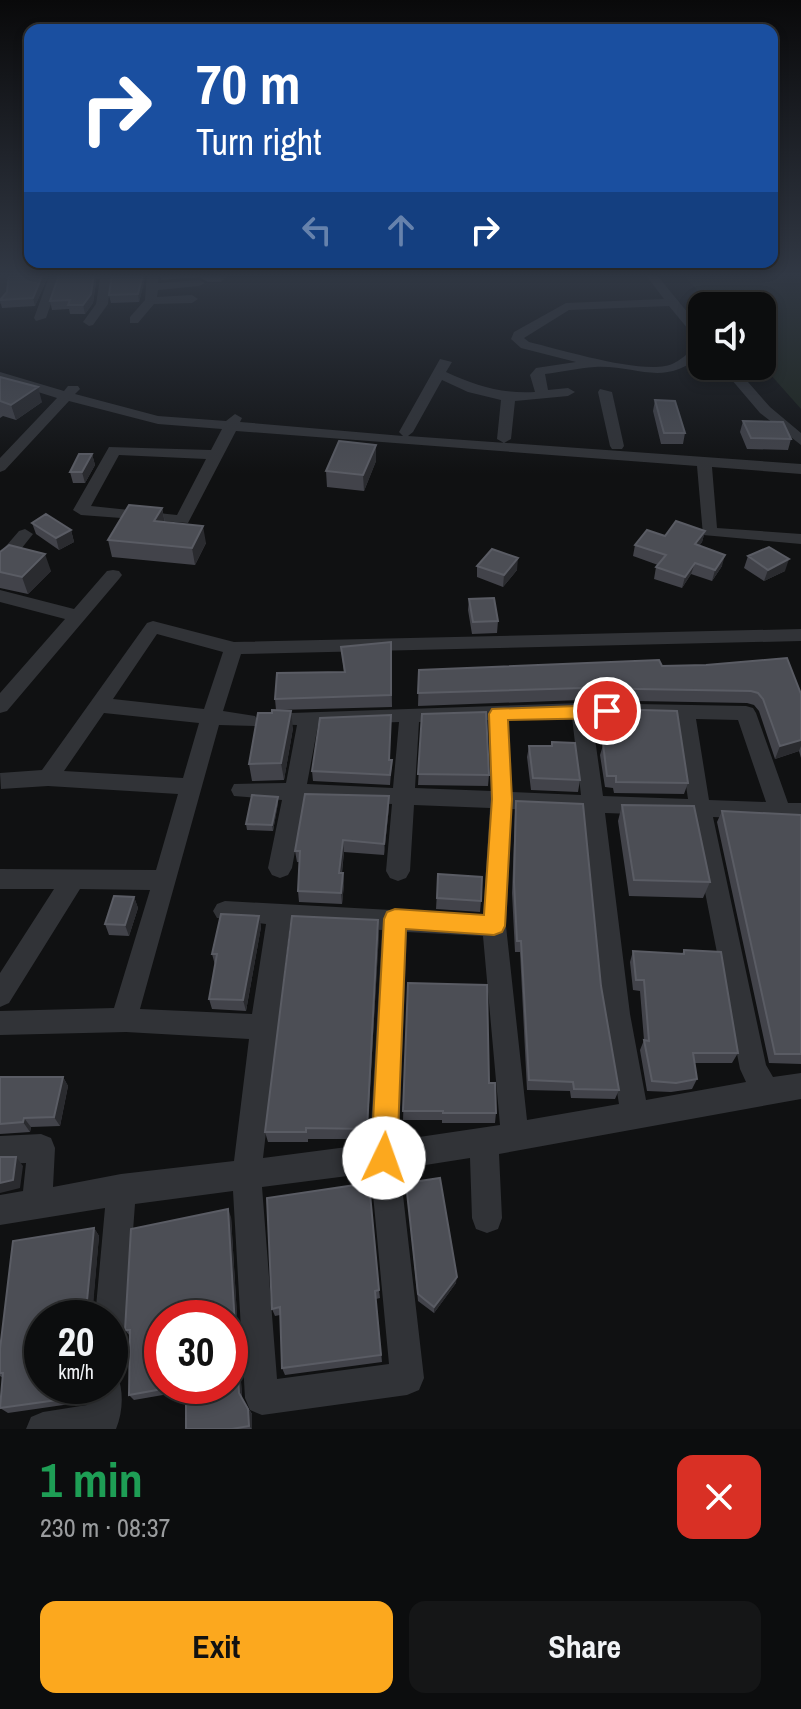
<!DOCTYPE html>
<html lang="en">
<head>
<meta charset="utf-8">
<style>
  body { margin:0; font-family:"Archivo Narrow",sans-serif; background:#151617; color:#f1f3f6; height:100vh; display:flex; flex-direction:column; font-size:30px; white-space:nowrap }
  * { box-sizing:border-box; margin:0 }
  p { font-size:26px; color:#9a9c9e }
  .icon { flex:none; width:44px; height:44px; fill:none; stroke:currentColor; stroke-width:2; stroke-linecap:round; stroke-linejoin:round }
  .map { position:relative; height:1429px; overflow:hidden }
  .drawer { display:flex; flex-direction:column; background:#0c0d0e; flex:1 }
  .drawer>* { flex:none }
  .hud { position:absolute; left:24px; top:24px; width:754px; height:244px; border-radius:16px; box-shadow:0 4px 12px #0003,0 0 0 2px #2c2d2e; background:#1a4fa0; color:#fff; overflow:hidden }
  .buttons { position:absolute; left:688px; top:292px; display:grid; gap:16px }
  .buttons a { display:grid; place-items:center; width:88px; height:88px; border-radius:16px; background:#0c0d0e; box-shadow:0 4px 12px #0003,0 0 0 2px #2c2d2e; font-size:40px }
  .speed { position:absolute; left:24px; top:1300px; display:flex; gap:16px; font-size:40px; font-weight:700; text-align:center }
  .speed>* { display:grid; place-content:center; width:104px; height:104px; border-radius:50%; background:#0c0d0e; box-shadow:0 4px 12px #0003,0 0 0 2px #2c2d2e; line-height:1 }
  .speed small { font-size:20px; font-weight:400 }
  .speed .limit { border:12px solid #d22; background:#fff; color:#111 }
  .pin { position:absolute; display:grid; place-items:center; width:68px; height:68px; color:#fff; margin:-34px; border:4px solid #fff; border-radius:50%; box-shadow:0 2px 8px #0007 }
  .me { position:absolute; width:88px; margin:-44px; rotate:3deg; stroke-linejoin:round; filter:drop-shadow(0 0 6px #0008) }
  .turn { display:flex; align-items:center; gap:28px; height:168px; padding:0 40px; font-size:36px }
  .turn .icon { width:104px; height:104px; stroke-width:2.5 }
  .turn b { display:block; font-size:56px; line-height:68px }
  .lanes { display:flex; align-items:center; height:76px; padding:0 40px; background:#0003; justify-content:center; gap:40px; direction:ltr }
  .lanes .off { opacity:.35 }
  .round { display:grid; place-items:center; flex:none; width:84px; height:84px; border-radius:16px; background:#151617 }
  .headline { display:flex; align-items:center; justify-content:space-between; height:136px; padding:0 40px }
  h1 { font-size:48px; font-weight:800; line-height:60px; color:#1e9e55 }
  .button { display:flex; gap:16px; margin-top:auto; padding:16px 40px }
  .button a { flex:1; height:92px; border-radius:16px; background:#fca81e; color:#111; font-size:32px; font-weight:800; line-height:92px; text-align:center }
  .button a+a { background:#151617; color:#f1f3f6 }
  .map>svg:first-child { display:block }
  .green { fill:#1d251d }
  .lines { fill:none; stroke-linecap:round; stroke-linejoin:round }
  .minor { fill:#313337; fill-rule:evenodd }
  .wall { fill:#42434a; fill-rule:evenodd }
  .shaded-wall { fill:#2a2b2f }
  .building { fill:#4c4e55; stroke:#5a5c64; stroke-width:2 }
  .route { fill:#fca81e; stroke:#a46d14; stroke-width:2 }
</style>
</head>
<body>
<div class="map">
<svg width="801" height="1429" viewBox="0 0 801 1429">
  <rect width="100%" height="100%" fill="#101112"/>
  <path class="green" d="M 683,274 L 801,274 L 801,409 L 762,365 L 762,306 L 711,306 Z"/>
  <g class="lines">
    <path class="minor" d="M 0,274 L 11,274 L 6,300 L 0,304 Z
      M 50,274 L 126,274 L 111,278 L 108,304 L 93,325 L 89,326 L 83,322 L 96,304 L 100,279 L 59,281 L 46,318 L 36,321 L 34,318 Z
      M 147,274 L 159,274 L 158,283 L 199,280 L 205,283 L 199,286 L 158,290 L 157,297 L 192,295 L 198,299 L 192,303 L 154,304 L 138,323 L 130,323 L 130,317 L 145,300 Z
      M 645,274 L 656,274 L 702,330 L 702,342 L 698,341 L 669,306 L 569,310 L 524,338 L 529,342 C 562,350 634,372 665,366 C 680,364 688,350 702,345 L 702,355 C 662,388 639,365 595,367 C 578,368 561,372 545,374 L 548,390 L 568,388 L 575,392 L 568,396 L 515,401 L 511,439 L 504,443 L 497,439 L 501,400 L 468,392 L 442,380 L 413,432 L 408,436 L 801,464 L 801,474 L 712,467 L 717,528 L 801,534 L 801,544 L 703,535 L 697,466 L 236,431 L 188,523 L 81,515 L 73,510 L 109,447 L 211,450 L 222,429 L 158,424 L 69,401 L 5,470 L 0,472 L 0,458 L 57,398 L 0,380 L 0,372 L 64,391 L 68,386 L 78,386 L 80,389 L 75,394 L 158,416 L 226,421 L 235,414 L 242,418 L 240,422 L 403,436 L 399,432 L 440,359 L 452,362 L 446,372 C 476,386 502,394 535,392 L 530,375 L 536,368 L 576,362 L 521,348 L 511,339 L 514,332 L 566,303 L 664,299 ZM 119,455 L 206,459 L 177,515 L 91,506 Z
      M 720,366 L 734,366 L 770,407 L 801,433 L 801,445 L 760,413 Z
      M 600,389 L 612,392 L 624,446 L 622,449 L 612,449 L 610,446 L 598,392 Z
      M 25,529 L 33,534 L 6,568 L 0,569 L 0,553 L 19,531 Z
      M 113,570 L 119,571 L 122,575 L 119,579 L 7,711 L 0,713 L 0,693 L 65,619 L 0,602 L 0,590 L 74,609 L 107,571 Z
      M 153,621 L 234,642 L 801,629 L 801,641 L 241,654 L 223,711 L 255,716 L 258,721 L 255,726 L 219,725 L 140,1009 L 252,1014 L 266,924 L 217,918 L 213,911 L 217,904 L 225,901 L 483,915 L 490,808 L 414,805 L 410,871 L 406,878 L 398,881 L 390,878 L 386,871 L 392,804 L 304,801 L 292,868 L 288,875 L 280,878 L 272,875 L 268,868 L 282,800 L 234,796 L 231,790 L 234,784 L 286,783 L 297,725 L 262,724 L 259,719 L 262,714 L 581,703 L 746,706 L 753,708 L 756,713 L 788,803 L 801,803 L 801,821 L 713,817 L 766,1065 L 773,1077 L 801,1073 L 801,1099 L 499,1154 L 502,1218 L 498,1229 L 487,1233 L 476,1229 L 472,1218 L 470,1158 L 400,1169 L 424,1378 L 419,1390 L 407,1395 L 262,1415 L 250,1410 L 245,1398 L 233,1191 L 135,1204 L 126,1326 L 121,1337 L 110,1342 L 110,1318 L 95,1318 L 105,1208 L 0,1225 L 0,1195 L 23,1191 L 26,1163 L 0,1164 L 0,1136 L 41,1134 L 51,1138 L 55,1148 L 53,1187 L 121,1174 L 234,1161 L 249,1039 L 126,1032 L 0,1035 L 0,1011 L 114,1008 L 150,890 L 80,889 L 9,1003 L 0,1007 L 0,973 L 54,889 L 0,889 L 0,869 L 156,870 L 178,794 L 48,786 L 1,789 L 0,773 L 42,770 L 147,623 ZM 157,634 L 223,652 L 204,709 L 113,699 ZM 104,713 L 199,723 L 183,778 L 64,771 ZM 572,717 L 581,795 L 512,792 L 508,719 ZM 592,717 L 676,719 L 688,799 L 603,796 ZM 696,719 L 738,720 L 766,802 L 709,800 ZM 488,720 L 491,791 L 415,788 L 419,722 ZM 399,722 L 393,788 L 307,784 L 318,725 ZM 512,809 L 583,812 L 604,1014 L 619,1104 L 527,1120 L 506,926 ZM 605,813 L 690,816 L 740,1069 L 746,1082 L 646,1100 L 630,1014 ZM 290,925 L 382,930 L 370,1144 L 263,1158 ZM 407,932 L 483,936 L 500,1125 L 399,1140 ZM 371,1173 L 389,1364 L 277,1379 L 262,1187 Z
      M 110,1371 L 117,1374 C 124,1391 123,1412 116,1429 L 26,1429 L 31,1417 L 43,1412 L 87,1405 L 88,1386 L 110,1386 Z"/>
  </g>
  <path class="wall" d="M 9,274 L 49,274 L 35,306 L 2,308 L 0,300 L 7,292 Z
    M 146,274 L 139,302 L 111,303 L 109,295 Z
    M 160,274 L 229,274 L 221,282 L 208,282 L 199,277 L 161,280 Z
    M 96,282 L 93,303 L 85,314 L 70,314 L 69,309 L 52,310 L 50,301 Z
    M 0,377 L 42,402 L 16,420 L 3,416 L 0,418 Z
    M 655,400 L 685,433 L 683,444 L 661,444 L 653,411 Z
    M 743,421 L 791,439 L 788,450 L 747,449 L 740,432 Z
    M 376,445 L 376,461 L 364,491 L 327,487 L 326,471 Z
    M 92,454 L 95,465 L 85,483 L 73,483 L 70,472 Z
    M 162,508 L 165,522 L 206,543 L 195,565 L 112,557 L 108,540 Z
    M 32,523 L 71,530 L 74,542 L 59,550 L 36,534 Z
    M 705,531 L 702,542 L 699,546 L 722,566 L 712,581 L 691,574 L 682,588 L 654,579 L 656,567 L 658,565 L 633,556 L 635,545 L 665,536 Z
    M 0,552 L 51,571 L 28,594 L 0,588 Z
    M 748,556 L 785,571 L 764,581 L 744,568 Z
    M 477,566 L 517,570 L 503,587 L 477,577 Z
    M 469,599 L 498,621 L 497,633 L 472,634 L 468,610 Z
    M 391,642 L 392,707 L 278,710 L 293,728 L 284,780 L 252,781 L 249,764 L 272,713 L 276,710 L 275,699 L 344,672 L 341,647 Z
    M 662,666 L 801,694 L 801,758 L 799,751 L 775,759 L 759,711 L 754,705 L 747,703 L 581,700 L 418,706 L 419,670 Z
    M 606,709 L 688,783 L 684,794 L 614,793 L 613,788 L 605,787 L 600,755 L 604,742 L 603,733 Z
    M 422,714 L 489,775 L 488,786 L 418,785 Z
    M 552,742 L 580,780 L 578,792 L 531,790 L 527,757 L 529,746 L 551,746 Z
    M 389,760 L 392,760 L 390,785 L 313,781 L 312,771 Z
    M 278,797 L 278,803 L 273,831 L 247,830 L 246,824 Z
    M 516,801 L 601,986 L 619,1090 L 615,1099 L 571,1098 L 570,1091 L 527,1090 L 520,952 L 515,952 L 512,893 L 515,813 Z
    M 622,805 L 710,882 L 703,898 L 629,896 L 618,821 Z
    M 389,807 L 384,855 L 344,852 L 342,873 L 343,873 L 344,884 L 342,904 L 299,902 L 298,891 L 300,862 L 297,862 L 295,851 Z
    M 722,811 L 801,815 L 801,1064 L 769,1063 L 717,822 Z
    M 438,874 L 481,901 L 480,912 L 436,909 Z
    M 134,897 L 138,908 L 129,936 L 109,935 L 105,924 Z
    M 259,916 L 261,927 L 246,1011 L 212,1009 L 209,999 L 215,965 L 212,954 Z
    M 379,933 L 367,1139 L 308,1139 L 308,1142 L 268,1142 L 265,1132 Z
    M 684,950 L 738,1053 L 732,1063 L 694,1063 L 697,1079 L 692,1089 L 671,1092 L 647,1091 L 640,1050 L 644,1040 L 640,991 L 633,990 L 630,962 L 633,951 L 682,954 Z
    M 408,983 L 489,1083 L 496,1113 L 495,1123 L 442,1123 L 442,1120 L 403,1120 Z
    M 0,1077 L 63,1077 L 68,1086 L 60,1126 L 31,1127 L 30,1132 L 0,1134 Z
    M 406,1183 L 456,1283 L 434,1313 L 418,1301 Z
    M 231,1217 L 242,1398 L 252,1414 L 252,1429 L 186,1429 L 186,1391 L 134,1400 L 129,1395 L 130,1336 L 125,1330 ZM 230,1318 L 230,1386 L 162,1386 Z
    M 94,1228 L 99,1236 L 92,1313 L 102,1318 L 42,1318 L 42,1386 L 86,1386 L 84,1402 L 8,1413 L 0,1408 L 3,1378 L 0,1376 L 0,1349 Z
    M 379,1290 L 380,1298 L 376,1299 L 382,1362 L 285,1375 L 282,1368 L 280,1315 L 275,1316 L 272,1309 Z"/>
  <path class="shaded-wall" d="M 43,274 L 49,274 L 35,306 L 33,298 Z
    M 95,274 L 96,282 L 93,303 L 85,314 L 83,305 Z
    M 143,274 L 146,274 L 139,302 L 138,294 Z
    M 220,274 L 229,274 L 221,282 Z
    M 38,387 L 42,402 L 16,420 L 11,405 Z
    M 376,445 L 376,461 L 364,491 L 363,475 Z
    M 92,454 L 95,465 L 85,483 L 82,472 Z
    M 162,508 L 165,524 L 154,521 Z
    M 203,526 L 206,543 L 195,565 L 192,548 Z
    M 71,530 L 74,542 L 59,550 L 56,538 Z
    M 705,531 L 702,542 L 692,556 L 695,544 Z
    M 45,554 L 51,571 L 28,594 L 22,577 Z
    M 725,555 L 722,566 L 712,581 L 715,570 Z
    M 518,558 L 517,570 L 503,587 L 504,575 Z
    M 789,559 L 785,571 L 764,581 L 768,570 Z
    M 695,563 L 691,574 L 682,588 L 685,577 Z
    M 291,711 L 293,728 L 284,780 L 281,763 Z
    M 801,740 L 801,746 L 799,751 L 775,759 L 780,746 Z
    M 389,796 L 389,807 L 384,855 L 384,844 Z
    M 278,797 L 278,803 L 273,831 L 272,825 Z
    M 343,840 L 344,852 L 340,884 L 339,873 Z
    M 343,873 L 344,884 L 342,904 L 341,893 Z
    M 134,897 L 138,908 L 129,936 L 125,925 Z
    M 259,916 L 261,927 L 246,1011 L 243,1000 Z
    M 378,920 L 379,933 L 367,1139 L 367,1129 Z
    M 63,1077 L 68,1086 L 60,1126 L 54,1117 Z
    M 24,1118 L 31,1127 L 30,1132 L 23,1122 Z
    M 16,1157 L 23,1166 L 20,1188 L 0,1193 L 0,1183 Z
    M 228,1209 L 231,1217 L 242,1398 L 239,1393 Z
    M 94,1228 L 99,1236 L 92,1318 L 86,1311 Z
    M 457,1277 L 456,1283 L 434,1313 L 434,1307 Z
    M 79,1386 L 86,1386 L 84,1402 L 78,1397 Z
    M 248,1409 L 252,1414 L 252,1429 L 249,1426 Z"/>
  <path class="building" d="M 9,274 L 43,274 L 33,298 L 0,300 L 7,292 Z
    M 94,274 L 91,294 L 83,305 L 68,305 L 70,300 L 50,301 L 59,275 Z
    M 112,274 L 143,274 L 138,294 L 109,295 Z
    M 0,377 L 38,387 L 11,405 L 0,401 Z
    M 655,400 L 675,401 L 685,433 L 664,433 Z
    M 743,421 L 783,422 L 791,439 L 751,438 Z
    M 339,441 L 376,445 L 363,475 L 326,471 Z
    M 79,454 L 92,454 L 82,472 L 70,472 Z
    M 129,505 L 162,508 L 154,521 L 203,526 L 192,548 L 108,540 Z
    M 46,514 L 71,530 L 56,538 L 32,523 Z
    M 676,521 L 705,531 L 695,544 L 725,555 L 715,570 L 695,563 L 685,577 L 656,567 L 666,555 L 635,545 L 647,530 L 665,536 Z
    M 9,545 L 45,554 L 22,577 L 0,572 L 0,552 Z
    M 769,547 L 789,559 L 768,570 L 748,556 Z
    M 492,549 L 518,558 L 504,575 L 477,566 Z
    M 494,598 L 498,621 L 473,622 L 469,599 Z
    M 391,642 L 391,695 L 275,699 L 277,673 L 345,672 L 341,647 Z
    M 787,658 L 801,694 L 801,740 L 780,746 L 763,699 L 758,693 L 751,691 L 583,688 L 418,693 L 419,670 L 659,660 L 662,666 L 706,665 Z
    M 606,709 L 677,711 L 688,783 L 616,782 L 616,776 L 607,776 L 603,743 L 607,740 L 605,722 L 608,722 Z
    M 272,710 L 291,711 L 281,763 L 249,764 L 258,713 L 272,713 Z
    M 486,712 L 489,775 L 418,774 L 422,714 Z
    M 391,715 L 389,760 L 392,760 L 390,775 L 312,771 L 320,718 Z
    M 552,742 L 575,743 L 580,780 L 533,778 L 529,746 L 552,746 Z
    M 305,794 L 389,796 L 384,844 L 343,840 L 339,873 L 343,873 L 341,893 L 298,891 L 300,851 L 295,851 Z
    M 252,795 L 278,797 L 272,825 L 246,824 Z
    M 516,801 L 583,804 L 601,986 L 619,1090 L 574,1089 L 573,1082 L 529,1080 L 521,941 L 517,941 L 514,882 Z
    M 622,805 L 694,806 L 710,882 L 634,880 Z
    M 722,811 L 801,815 L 801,1054 L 775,1054 Z
    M 438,874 L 482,877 L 481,901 L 437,898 Z
    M 114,896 L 134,897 L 125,925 L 105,924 Z
    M 221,914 L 259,916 L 243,1000 L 209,999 L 217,954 L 212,954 Z
    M 292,916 L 378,920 L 367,1129 L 306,1128 L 306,1132 L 265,1132 Z
    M 684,950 L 721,952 L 738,1053 L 693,1053 L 697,1079 L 676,1083 L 652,1081 L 644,1040 L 649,1041 L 644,980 L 636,980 L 633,951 L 684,954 Z
    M 408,983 L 487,985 L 489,1083 L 495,1083 L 496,1113 L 443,1113 L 443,1111 L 403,1111 Z
    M 0,1077 L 63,1077 L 54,1117 L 24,1118 L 23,1122 L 0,1124 Z
    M 0,1157 L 16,1157 L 13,1180 L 0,1183 Z
    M 440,1178 L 457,1277 L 434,1307 L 418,1294 L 406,1183 Z
    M 369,1183 L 379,1290 L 375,1291 L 381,1355 L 282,1368 L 280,1307 L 272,1309 L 267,1198 Z
    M 228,1209 L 239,1393 L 248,1409 L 249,1426 L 232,1429 L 186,1429 L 186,1386 L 230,1386 L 230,1318 L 162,1318 L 162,1386 L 179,1386 L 129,1395 L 130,1330 L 125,1330 L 131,1229 Z
    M 94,1228 L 86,1311 L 101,1317 L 97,1318 L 42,1318 L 42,1386 L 79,1386 L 78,1397 L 0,1408 L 3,1373 L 0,1373 L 0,1349 L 13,1241 Z"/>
  <linearGradient id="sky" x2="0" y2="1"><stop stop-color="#09090a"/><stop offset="0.58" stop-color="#313844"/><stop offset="1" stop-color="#313844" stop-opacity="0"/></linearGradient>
  <rect width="801" height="474" fill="url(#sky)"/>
  <path class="route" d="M 607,705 L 616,711 L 607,718 L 508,720 L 512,799 L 505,926 L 502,932 L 494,935 L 406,929 L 397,1158 L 393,1167 L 384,1171 L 375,1167 L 371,1158 L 384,919 L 387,912 L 395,909 L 484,915 L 492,799 L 489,714 L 492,709 Z"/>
</svg>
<div class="buttons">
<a><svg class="icon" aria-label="sound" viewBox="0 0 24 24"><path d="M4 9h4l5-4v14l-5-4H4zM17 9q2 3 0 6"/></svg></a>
</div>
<div class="speed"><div>20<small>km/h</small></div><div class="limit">30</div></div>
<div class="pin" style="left:607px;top:711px;background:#d93025"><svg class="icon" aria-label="arrive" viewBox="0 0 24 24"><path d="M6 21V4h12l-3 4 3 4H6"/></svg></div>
<svg class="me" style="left:384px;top:1158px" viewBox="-20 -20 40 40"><circle r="19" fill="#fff"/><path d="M0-13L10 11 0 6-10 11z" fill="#fca81e"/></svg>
<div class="hud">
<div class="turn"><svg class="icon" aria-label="right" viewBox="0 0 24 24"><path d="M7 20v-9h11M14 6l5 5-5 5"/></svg><div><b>70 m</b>Turn right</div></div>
<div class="lanes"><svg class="icon off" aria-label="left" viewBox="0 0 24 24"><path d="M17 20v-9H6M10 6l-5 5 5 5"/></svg><svg class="icon off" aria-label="ahead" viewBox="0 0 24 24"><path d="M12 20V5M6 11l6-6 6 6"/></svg><svg class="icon" aria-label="right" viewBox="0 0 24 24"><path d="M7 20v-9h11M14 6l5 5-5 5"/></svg></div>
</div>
</div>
<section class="drawer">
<div class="headline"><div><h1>1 min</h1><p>230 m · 08:37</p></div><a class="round" style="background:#d93025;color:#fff"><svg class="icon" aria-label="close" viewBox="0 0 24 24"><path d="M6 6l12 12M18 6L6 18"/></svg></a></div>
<div class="button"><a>Exit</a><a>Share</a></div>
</section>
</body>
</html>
